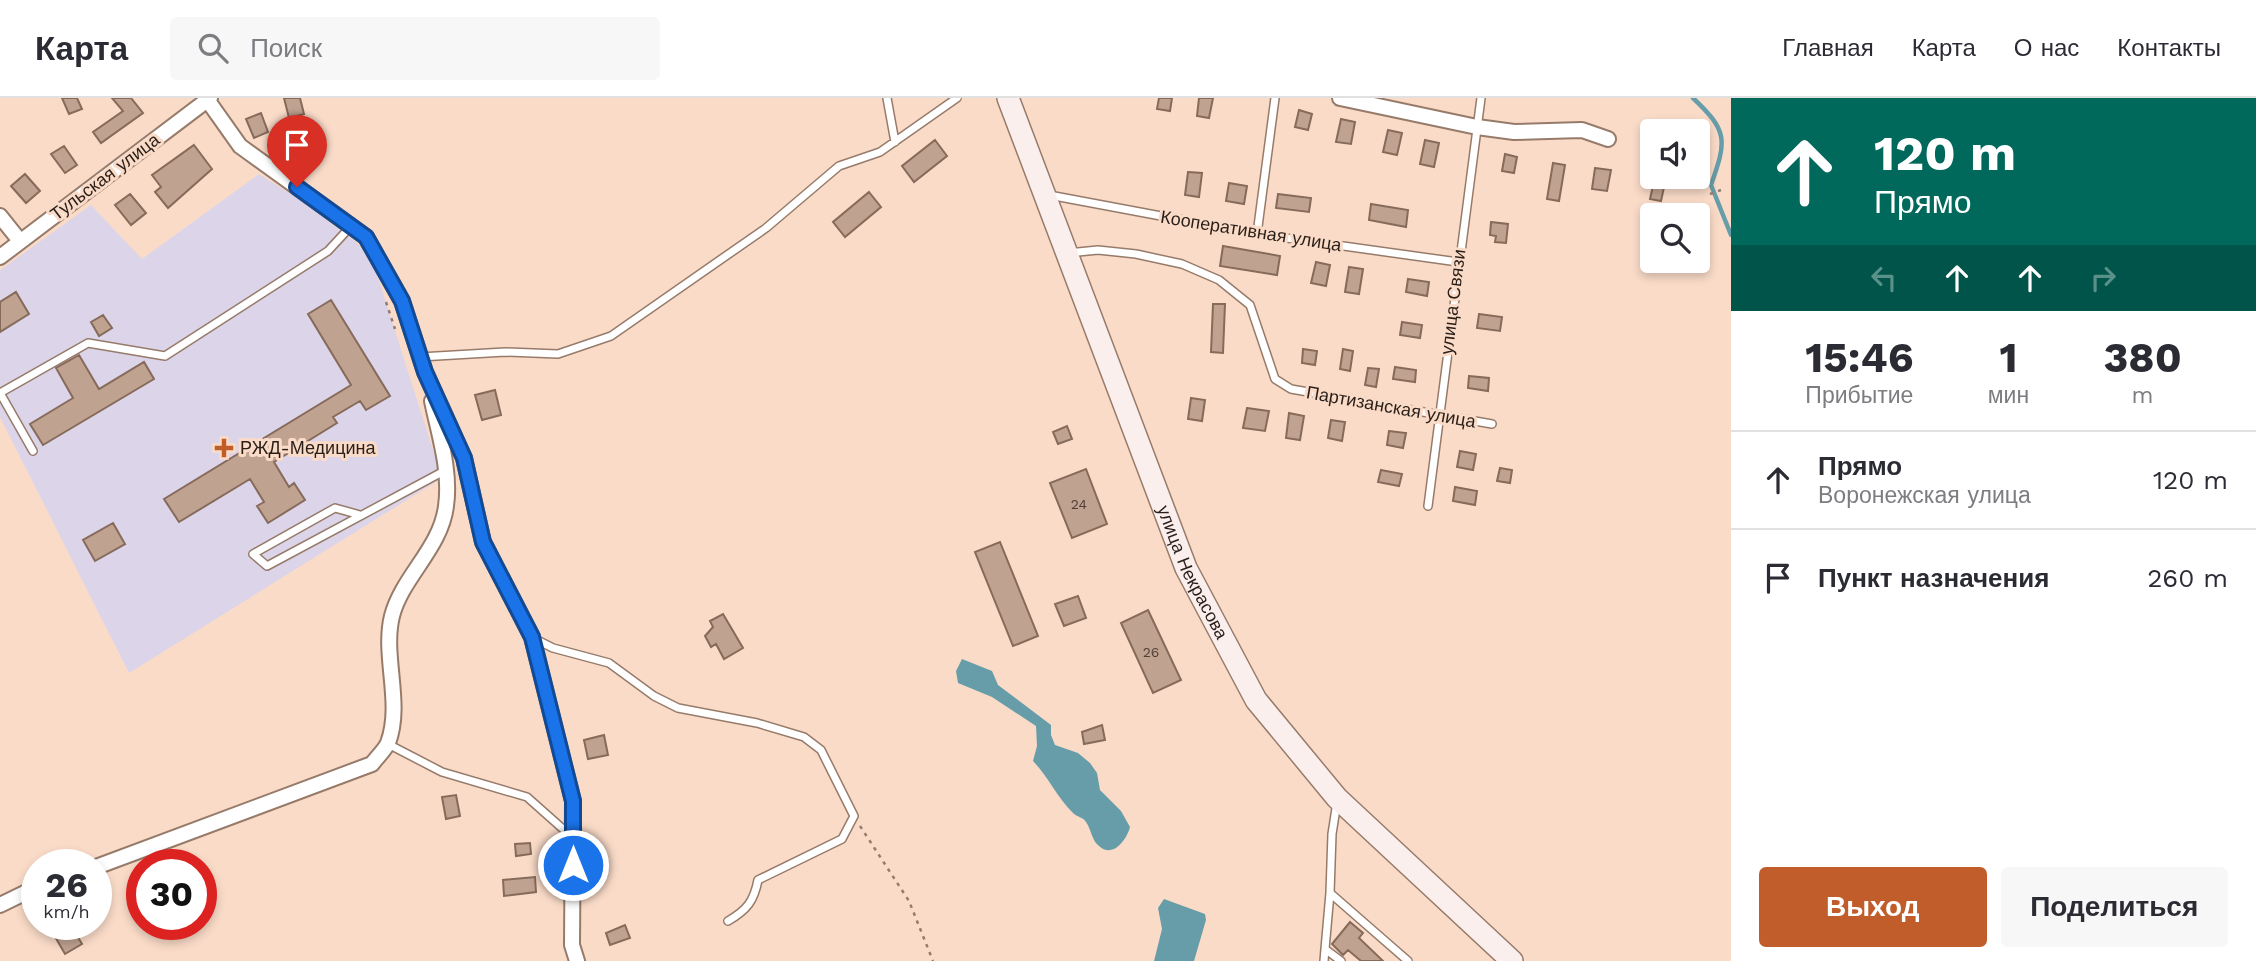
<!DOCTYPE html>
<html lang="ru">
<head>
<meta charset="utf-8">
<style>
  body { margin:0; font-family:"Work Sans",sans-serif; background:#f7f7f7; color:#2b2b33; height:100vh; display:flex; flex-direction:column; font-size:26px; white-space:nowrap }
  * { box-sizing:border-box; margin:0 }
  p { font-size:23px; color:#7c7c81 }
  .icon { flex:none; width:38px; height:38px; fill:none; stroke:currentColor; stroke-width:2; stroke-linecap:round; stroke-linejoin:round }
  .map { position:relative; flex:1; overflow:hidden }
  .details { display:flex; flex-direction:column; background:#fff; width:525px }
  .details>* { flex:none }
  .top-card { background:#00695c; color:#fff; overflow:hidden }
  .buttons { position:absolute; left:1640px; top:21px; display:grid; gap:14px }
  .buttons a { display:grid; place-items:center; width:70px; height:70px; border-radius:7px; background:#fff; box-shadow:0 4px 10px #0003; font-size:35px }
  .speed { position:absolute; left:21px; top:751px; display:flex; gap:14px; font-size:35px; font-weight:700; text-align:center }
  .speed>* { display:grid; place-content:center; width:91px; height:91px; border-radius:50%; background:#fff; box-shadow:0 4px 10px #0003; line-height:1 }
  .speed small { font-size:18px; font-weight:400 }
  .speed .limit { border:10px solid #d22; background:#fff; color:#111 }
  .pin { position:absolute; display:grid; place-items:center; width:60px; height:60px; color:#fff; margin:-72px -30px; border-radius:50% 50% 50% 0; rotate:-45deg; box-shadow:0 0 7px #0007 }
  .pin .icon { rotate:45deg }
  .me { position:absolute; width:77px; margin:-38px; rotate:0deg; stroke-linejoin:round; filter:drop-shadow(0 0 5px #0008) }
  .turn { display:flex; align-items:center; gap:24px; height:147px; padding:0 28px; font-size:32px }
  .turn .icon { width:91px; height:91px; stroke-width:2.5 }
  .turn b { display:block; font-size:49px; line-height:60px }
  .lanes { display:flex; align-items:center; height:66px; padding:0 28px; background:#0003; justify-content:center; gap:35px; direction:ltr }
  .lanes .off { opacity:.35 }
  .eta { display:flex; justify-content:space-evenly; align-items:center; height:119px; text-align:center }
  .eta b { font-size:42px; font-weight:700; line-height:49px }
  .action { display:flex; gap:14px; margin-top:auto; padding:14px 28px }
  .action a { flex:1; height:80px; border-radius:7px; background:#c15c2b; color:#fff; font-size:28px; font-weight:700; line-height:80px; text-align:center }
  .action a+a { background:#f7f7f7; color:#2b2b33 }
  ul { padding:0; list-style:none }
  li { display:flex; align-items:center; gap:21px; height:98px; padding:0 28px; border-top:2px solid #e1e1e2 }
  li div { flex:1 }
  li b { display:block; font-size:26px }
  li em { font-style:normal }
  header { display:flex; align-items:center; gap:42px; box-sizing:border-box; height:98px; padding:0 35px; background:#fff; border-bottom:2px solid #e1e1e2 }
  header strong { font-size:33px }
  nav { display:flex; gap:38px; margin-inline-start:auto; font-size:24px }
  .search { width:490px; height:63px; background:#f7f7f7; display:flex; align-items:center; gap:18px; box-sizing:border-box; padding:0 24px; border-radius:7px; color:#7c7c81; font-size:26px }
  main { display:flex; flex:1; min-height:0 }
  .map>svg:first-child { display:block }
  .medical { fill:#dcd4e9 }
  .water { fill:#679da9 }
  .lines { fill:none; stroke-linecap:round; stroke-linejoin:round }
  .stream { stroke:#679da9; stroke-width:4.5 }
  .building { fill:#c0a291; stroke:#866a5a; stroke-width:2 }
  .service-casing { stroke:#977b6a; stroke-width:10 }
  .minor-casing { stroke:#977b6a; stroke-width:18 }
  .secondary-casing { stroke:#977b6a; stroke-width:24 }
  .path { stroke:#927d70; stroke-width:2.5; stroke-dasharray:3.5 5; stroke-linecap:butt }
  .service { stroke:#fff; stroke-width:7 }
  .minor { stroke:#fff; stroke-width:14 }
  .secondary { stroke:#fbefee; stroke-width:21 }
  .route-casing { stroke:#114b97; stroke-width:18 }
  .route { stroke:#1a73e8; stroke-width:12 }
  .poi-dot { fill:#c15c2b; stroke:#fadbc8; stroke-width:2.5 }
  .labels { text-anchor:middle; stroke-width:6; stroke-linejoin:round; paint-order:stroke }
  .number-label { font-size:14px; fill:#504036 }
  .street-label { font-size:18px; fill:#2a1f18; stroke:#fadbc8 }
  .poi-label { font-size:18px; fill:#2a1f18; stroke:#fadbc8; text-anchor:start }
</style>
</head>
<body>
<header>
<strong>Карта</strong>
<div class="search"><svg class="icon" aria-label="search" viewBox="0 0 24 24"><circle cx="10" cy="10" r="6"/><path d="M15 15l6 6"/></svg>Поиск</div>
<nav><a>Главная</a><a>Карта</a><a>О нас</a><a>Контакты</a></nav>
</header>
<main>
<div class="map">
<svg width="1731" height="863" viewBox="0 0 1731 863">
  <rect width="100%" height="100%" fill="#fadbc8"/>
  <path class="medical" d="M 259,76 L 297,100 L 357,145 L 375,170 L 442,380 L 129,575 L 0,319 L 0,172 L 91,107 L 142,161 Z"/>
  <path class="water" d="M 962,561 L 992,573 L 998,587 L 1051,627 L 1051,637 L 1055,647 L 1078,655 L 1090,665 L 1097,675 L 1100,692 L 1121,713 L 1130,729 C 1127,741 1113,761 1099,748 C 1092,743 1091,731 1086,724 C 1083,719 1077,719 1073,715 C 1057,699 1049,680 1033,663 L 1037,648 L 1036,628 L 992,599 L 958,585 L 956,573 Z
    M 1164,801 L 1205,816 L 1206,822 L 1194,863 L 1154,863 L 1162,831 L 1158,810 Z"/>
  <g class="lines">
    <path class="stream" d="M 1693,0 C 1728,33 1727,42 1711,87 L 1731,137"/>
  </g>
  <path class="building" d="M 62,0 L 77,0 L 82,11 L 69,16 Z
    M 112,0 L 131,0 L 143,15 L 101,45 L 93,34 L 123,13 Z
    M 284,0 L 300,0 L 304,16 L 289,20 Z
    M 1159,0 L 1172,0 L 1170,13 L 1157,11 Z
    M 1199,0 L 1213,0 L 1209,20 L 1197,18 Z
    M 1299,12 L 1312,16 L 1308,32 L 1295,29 Z
    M 261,15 L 268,34 L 254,40 L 246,21 Z
    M 1341,21 L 1355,24 L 1351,46 L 1336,44 Z
    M 1388,32 L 1402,35 L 1397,57 L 1383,54 Z
    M 935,42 L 947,58 L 914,84 L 902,68 Z
    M 1425,42 L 1439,45 L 1434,69 L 1420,66 Z
    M 194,47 L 212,71 L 168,110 L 155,94 L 161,89 L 152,77 Z
    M 64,48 L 77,67 L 65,75 L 51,56 Z
    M 1505,56 L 1517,59 L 1514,75 L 1502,73 Z
    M 1553,65 L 1565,67 L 1559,103 L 1547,101 Z
    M 1595,70 L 1611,72 L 1607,93 L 1592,91 Z
    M 1188,74 L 1202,75 L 1199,99 L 1185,97 Z
    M 25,76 L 40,93 L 26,105 L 11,88 Z
    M 1655,79 L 1666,80 L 1661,103 L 1650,101 Z
    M 1229,85 L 1247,88 L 1244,106 L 1226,103 Z
    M 869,94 L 881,109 L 845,139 L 833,124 Z
    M 130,96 L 146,115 L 131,127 L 115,107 Z
    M 1278,96 L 1311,100 L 1309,114 L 1276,110 Z
    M 1371,106 L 1408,112 L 1406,129 L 1369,122 Z
    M 1491,124 L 1508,126 L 1506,145 L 1495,144 L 1496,138 L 1490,137 Z
    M 1223,148 L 1280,158 L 1277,177 L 1220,168 Z
    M 1316,164 L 1330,167 L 1326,188 L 1311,185 Z
    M 1349,169 L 1363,171 L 1359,196 L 1345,194 Z
    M 1408,181 L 1429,184 L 1427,198 L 1406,194 Z
    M 16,194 L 29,216 L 0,234 L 0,204 Z
    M 331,202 L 390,298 L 366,312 L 360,303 L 333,319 L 337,325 L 274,364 L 289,389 L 294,385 L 305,402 L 268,425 L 257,408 L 264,404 L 250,381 L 179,424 L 164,401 L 351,287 L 308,216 Z
    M 1213,206 L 1225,206 L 1223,255 L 1211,254 Z
    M 1479,216 L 1502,219 L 1500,233 L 1477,230 Z
    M 103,217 L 112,230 L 99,238 L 91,224 Z
    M 1402,224 L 1422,227 L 1420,240 L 1400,237 Z
    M 1303,251 L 1317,253 L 1315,267 L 1302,265 Z
    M 1343,251 L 1353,253 L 1350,273 L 1340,271 Z
    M 79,257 L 99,291 L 144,264 L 154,281 L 43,347 L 30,326 L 73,300 L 56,270 Z
    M 1395,269 L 1416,272 L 1415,284 L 1393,281 Z
    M 1368,270 L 1379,271 L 1376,289 L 1365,287 Z
    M 1469,278 L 1489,280 L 1488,293 L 1468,290 Z
    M 495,292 L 501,317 L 482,322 L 475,297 Z
    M 1191,300 L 1205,302 L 1202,323 L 1188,321 Z
    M 1247,310 L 1269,313 L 1265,333 L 1243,330 Z
    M 1289,315 L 1304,318 L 1300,342 L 1286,340 Z
    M 1331,322 L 1345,324 L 1342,343 L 1328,340 Z
    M 1067,328 L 1072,341 L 1058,346 L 1053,334 Z
    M 1389,333 L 1406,335 L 1403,350 L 1387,347 Z
    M 1460,353 L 1476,356 L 1473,372 L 1457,369 Z
    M 1500,370 L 1512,372 L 1510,385 L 1497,383 Z
    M 1086,371 L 1107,426 L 1072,440 L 1050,385 Z
    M 1381,372 L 1402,376 L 1399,388 L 1378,384 Z
    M 1455,389 L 1477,393 L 1475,407 L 1453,403 Z
    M 113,425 L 125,446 L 95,463 L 83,442 Z
    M 1000,444 L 1038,538 L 1013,548 L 975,454 Z
    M 1078,498 L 1086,520 L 1064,528 L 1055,506 Z
    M 1148,512 L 1181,582 L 1153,595 L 1121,525 Z
    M 723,516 L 743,550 L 724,561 L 716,546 L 711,549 L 705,538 L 713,529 L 710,523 Z
    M 1102,627 L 1105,642 L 1084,646 L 1082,634 Z
    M 604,637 L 608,657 L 588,661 L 584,642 Z
    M 456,697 L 460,718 L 446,721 L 442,699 Z
    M 530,745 L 531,756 L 516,758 L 515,746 Z
    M 535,779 L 536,794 L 504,798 L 503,782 Z
    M 1350,824 L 1363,835 L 1359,840 L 1383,863 L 1361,863 L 1348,852 L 1343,857 L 1332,846 Z
    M 57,826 L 70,826 L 82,846 L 65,856 L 50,830 Z
    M 625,827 L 630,840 L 610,847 L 606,835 Z"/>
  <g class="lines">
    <defs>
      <path id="service" d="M 887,0 L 895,44
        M 1049,97 L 1257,136 L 1458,164
        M 1257,136 L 1275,0
        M 1068,155 L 1098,152 L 1136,156 L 1182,166 L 1219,182 L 1250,207 L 1275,281 L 1291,291 L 1492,326
        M 420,259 L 505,254 L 558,256 L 611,238 L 766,130 L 839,68 L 880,54 L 957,0
        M 33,353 L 0,295 L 88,245 L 165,258 L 328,153 L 352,127
        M 1428,408 L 1481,0
        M 360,417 L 335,410 L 253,456 L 267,468 L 446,372
        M 533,540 L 553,550 L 609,565 L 654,598 L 678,610 L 757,625 L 804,639 L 821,652 L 854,718 L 842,741 L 758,782 C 754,803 747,812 728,823
        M 388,646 L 442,674 L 527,699 L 572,739
        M 1337,704 L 1332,736 L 1330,795 L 1408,863
        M 1330,795 L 1325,851 L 1341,863
        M 1324,863 L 1325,851"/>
      <path id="minor" d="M 206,0 L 240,48 L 366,139 L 402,203 L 425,274 L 464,360 L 483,444 L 532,539 L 573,703 L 572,847 L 577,863
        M 1340,0 L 1477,29 L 1514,34 L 1582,32 L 1608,41
        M 0,118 L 20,143
        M 0,159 L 210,0
        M 96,769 L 372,666 C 377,659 385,652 388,645 C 403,605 382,558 392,518 C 402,479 441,450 446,408 C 451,373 439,337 432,303
        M 0,807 L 37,789"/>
      <g id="secondary">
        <path id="s1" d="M 1008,0 L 1186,470 L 1256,602 L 1337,700 L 1512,863"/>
      </g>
    </defs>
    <use href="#service" class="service-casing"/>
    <use href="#minor" class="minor-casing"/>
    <use href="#secondary" class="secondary-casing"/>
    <path class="path" d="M 1710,96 L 1721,92
      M 386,204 L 395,231
      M 860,728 L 909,803 L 933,863"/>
    <use href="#service" class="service"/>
    <use href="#minor" class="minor"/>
    <use href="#secondary" class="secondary"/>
  </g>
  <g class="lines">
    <defs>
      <path id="route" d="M 297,89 L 366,139 L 402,203 L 425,274 L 464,360 L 483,444 L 532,539 L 573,703 L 573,767"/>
    </defs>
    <use href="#route" class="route-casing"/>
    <use href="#route" class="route"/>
  </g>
  <path class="poi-dot" d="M220.5 339.5h7v7h7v7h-7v7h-7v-7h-7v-7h7z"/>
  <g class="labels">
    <g class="number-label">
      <text x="1079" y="411">24</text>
      <text x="1151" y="559">26</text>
    </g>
    <g class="street-label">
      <text transform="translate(105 79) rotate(-37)" y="6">Тульская улица</text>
      <text transform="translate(1251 133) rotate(9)" y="6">Кооперативная улица</text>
      <text transform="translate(1453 204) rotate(-83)" y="6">улица Связи</text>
      <text transform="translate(1391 309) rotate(10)" y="6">Партизанская улица</text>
      <text dy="6" stroke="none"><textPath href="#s1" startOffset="509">улица Некрасова</textPath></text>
    </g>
    <g class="poi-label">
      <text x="240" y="356">РЖД-Медицина</text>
    </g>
  </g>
</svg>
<div class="buttons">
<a><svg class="icon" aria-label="sound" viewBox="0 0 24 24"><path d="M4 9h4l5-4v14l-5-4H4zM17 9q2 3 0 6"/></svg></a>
<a><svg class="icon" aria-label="search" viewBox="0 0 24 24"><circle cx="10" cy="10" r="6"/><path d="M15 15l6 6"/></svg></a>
</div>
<div class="speed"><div>26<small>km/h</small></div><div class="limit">30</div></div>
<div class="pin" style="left:297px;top:89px;background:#d93025"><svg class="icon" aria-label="arrive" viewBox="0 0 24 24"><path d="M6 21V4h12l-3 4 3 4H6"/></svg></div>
<svg class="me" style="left:573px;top:767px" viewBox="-20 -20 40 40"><circle r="17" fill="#1a73e8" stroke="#fff" stroke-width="3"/><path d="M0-11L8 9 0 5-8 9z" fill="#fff"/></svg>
</div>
<section class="details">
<div class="top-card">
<div class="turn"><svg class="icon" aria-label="ahead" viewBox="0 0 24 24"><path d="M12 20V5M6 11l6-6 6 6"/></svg><div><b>120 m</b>Прямо</div></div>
<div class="lanes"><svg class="icon off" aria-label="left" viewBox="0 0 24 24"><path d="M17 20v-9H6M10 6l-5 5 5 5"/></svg><svg class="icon" aria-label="ahead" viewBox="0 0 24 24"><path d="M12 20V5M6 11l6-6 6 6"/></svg><svg class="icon" aria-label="ahead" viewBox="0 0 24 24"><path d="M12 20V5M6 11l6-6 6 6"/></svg><svg class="icon off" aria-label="right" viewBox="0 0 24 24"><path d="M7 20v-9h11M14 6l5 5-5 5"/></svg></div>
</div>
<div class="eta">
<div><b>15:46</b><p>Прибытие</p></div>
<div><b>1</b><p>мин</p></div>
<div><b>380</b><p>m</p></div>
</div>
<ul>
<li><svg class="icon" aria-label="ahead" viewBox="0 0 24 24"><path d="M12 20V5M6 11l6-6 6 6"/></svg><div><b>Прямо</b><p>Воронежская улица</p></div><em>120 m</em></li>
<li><svg class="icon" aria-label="arrive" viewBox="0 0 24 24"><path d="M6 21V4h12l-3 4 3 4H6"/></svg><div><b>Пункт назначения</b></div><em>260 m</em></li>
</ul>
<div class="action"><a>Выход</a><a>Поделиться</a></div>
</section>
</main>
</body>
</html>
